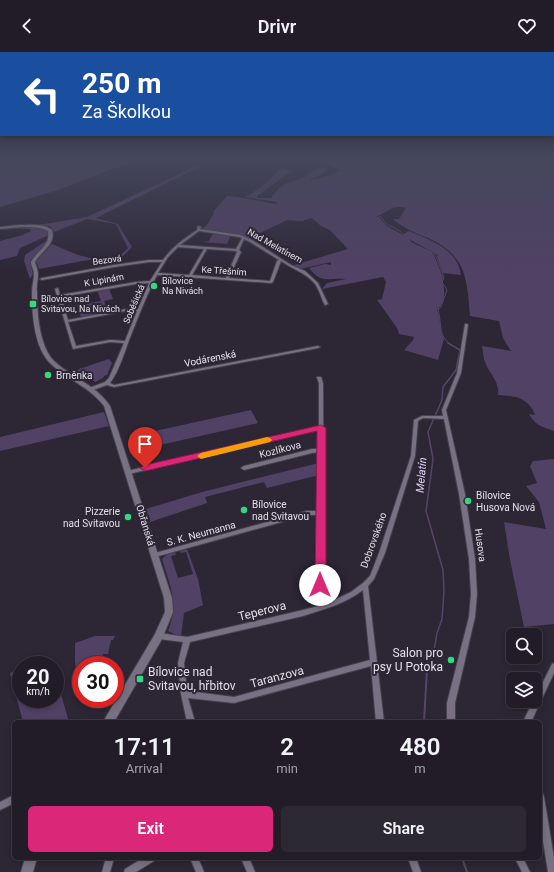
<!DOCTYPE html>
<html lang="en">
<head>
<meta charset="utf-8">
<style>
  body { margin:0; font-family:Roboto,sans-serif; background:#2d2934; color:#f1f3f6; height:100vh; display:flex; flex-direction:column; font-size:15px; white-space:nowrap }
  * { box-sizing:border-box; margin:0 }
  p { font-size:13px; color:#a2a1a8 }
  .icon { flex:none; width:22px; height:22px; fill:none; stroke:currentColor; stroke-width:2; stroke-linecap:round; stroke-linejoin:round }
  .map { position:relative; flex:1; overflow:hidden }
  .panel { position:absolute; left:12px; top:668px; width:530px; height:140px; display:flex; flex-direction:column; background:#211c28; border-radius:6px; box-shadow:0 2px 6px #0003,0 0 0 1px #3e3a45 }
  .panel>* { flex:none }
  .guide { position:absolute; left:0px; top:0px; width:554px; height:84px; box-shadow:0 2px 6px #0003,0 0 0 1px #3e3a45; background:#1a4fa0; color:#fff; overflow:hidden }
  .tools { position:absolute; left:506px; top:576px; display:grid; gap:8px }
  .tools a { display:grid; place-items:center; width:36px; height:36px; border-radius:6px; background:#211c28; box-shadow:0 2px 6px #0003,0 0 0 1px #3e3a45; font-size:20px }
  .speed { position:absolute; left:12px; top:604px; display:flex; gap:8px; font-size:20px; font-weight:700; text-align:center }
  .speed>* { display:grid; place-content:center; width:52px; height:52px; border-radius:50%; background:#211c28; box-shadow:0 2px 6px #0003,0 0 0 1px #3e3a45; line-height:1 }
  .speed small { font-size:10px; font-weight:400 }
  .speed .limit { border:6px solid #d22; background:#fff; color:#111 }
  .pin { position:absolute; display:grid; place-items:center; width:34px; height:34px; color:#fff; margin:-41px -17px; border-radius:50% 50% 50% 0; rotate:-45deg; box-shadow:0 0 4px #0007 }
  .pin .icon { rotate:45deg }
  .me { position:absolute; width:44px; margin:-22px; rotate:0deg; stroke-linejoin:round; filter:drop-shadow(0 0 3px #0008) }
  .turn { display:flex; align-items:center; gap:14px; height:84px; padding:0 16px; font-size:18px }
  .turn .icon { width:52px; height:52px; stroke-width:2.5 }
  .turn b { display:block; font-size:28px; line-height:34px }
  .eta { display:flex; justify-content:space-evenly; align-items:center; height:68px; text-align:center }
  .eta b { font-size:24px; font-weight:600; line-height:28px }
  .button { display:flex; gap:8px; margin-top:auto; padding:8px 16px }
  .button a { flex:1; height:46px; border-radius:6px; background:#db2777; color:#fff; font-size:16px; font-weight:600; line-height:46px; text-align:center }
  .button a+a { background:#2d2934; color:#f1f3f6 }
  header { display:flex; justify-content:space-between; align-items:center; height:52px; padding:0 16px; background:#211c28; font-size:18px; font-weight:600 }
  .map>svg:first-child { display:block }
  .green { fill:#514165 }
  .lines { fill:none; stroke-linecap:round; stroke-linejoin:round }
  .stream-far2 { stroke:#574567; stroke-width:1 }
  .stream-far1 { stroke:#574567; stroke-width:1.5 }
  .stream { stroke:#574567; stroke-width:2 }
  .street-casing { stroke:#46414d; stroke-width:2 }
  .secondary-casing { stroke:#46414d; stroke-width:2 }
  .street { fill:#797183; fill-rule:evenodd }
  .secondary { fill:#797183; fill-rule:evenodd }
  .route { fill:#db2777; stroke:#8e194d }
  .slow { fill:#f59e0b }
  .poi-dot { fill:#35d881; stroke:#2c2635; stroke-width:1.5 }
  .labels { text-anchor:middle; stroke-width:4; stroke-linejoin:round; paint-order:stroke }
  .far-street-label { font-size:9px; fill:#e3dfe9; stroke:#2c2635 }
  .far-poi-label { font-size:9px; fill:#e3dfe9; stroke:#2c2635; text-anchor:start }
  .street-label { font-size:10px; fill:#e3dfe9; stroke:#2c2635 }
  .poi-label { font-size:10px; fill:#e3dfe9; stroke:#2c2635; text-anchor:start }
  .water-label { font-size:11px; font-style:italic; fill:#e4d6f7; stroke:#2c2635 }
  .near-street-label { font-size:12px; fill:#e3dfe9; stroke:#2c2635 }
  .near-poi-label { font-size:12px; fill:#e3dfe9; stroke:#2c2635; text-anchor:end }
</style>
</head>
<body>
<header><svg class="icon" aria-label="back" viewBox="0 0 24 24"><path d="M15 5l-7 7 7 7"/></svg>Drivr<svg class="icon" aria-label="heart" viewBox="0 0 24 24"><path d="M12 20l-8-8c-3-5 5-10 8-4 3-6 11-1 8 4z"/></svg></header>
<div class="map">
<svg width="554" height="820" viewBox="0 0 554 820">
  <rect width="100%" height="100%" fill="#2c2635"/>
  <path class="green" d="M 0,106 L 141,106 L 58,138 L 0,155 Z
    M 325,106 L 554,106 L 554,379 C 542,375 535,373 529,362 L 535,363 C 528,345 515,344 498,343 C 500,328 487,320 484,307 C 483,303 483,298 482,294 L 511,299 L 503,286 L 499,269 L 470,264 C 467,226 466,203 428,186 C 415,181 403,176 393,167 L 399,167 L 406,156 C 390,152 389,161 376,164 C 383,167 380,168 385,172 C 392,179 406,181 411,191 L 430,199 L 434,203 L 443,225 L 442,229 C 446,239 445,250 437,258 C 441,268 439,277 444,287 L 438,308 L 404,298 L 413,288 L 414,285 L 399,282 L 397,276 L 377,248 L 382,247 L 386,230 L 383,225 L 322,237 L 327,231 L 346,227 C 330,225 322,233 309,216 L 325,212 L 331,213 L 331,210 L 300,217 L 291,214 L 348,197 L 330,178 L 321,174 L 312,166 L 302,169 L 287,168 L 247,187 L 240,184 L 200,178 L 207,173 L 214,161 L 213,160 L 227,144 L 238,145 L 276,152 L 277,150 L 244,145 C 253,143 274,125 279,117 L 293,118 L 257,144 L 257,146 L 271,146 L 279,136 L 287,131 L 301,127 L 318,116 L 327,116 L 327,119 L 308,129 L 332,123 L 340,118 L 326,112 Z
    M 196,114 L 199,115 L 96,166 L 118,172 L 132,195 L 118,209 L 118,211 L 107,206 C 115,205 123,203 128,196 L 116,172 L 87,167 L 54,180 L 50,174 L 38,173 L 87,165 Z
    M 34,176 L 46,178 L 49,183 L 20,196 L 17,204 L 0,208 L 0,189 L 23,183 L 31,179 L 29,177 L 0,177 Z
    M 409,179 C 430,188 457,196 461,223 L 443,221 L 437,205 L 438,203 L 407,186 L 403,182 Z
    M 213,181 L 231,183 L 227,192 L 202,190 L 209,189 Z
    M 49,187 L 47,191 L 30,209 L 33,222 L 30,227 L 24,209 L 25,203 Z
    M 52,192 L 78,203 L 94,207 L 39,217 L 36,209 Z
    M 109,236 L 113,247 L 104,249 L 108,260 L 81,265 L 77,253 L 101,249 L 97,238 Z
    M 109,307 L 112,311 L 107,323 L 104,324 L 103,326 L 95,330 L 77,319 L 79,317 Z
    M 251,358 L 258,371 L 160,393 L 155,379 Z
    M 104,360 L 109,374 L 0,399 L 0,385 Z
    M 554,407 L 554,572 L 524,575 L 510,508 L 504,470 L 546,477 L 539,450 L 526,434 L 537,431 L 530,414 L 533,409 Z
    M 319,411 L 319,423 L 267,436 L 264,430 L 205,445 L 207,451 L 150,470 L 146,457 L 202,440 Z
    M 187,497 L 198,527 L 203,553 L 184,561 L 181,585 L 168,579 C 179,550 170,534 162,507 L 167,502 L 175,500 L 176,503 L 171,504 L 178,526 L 193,522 L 186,500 L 181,501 L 180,499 Z
    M 95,584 L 115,584 L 113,588 L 111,588 L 108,602 L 103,602 L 100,613 L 81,613 L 81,630 L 78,630 L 75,610 L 75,591 Z
    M 21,616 L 21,647 L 55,647 L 55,621 L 69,670 L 23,670 L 10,621 Z"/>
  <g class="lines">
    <path class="stream-far2" d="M 450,292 C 438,284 442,270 438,258 L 441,255 L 447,238 L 442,230 L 444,225 L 435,202 L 412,191 L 400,179 L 385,171 L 382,166 L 377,163 L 386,159 L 399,149 L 437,134 L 443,128 L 445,121 L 464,106"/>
    <path class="stream-far1" d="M 434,599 L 437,581 L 442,567 L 444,539 L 443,518 L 426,459 L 433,407 L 428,380 L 442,348 L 443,335 L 456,318 L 460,298 L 448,291"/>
    <path class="stream" d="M 424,670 L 427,617 L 435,598
      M 462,806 L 467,820"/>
    <defs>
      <path id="street" d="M 198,174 L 201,175 L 200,177 L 241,183 L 252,188 L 291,213 L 305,219 L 318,231 L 328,252 L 325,253 C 321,247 320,238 315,232 C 307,221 292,217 281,209 L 273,230 L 271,231 L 157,223 C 146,244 138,266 129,288 C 124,302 119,319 110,331 L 114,333 L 318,294 L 320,295 L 318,296 L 114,335 L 107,333 L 93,338 L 89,338 L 89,336 L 105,330 L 109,326 L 124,291 L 110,290 L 73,297 L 55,237 L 58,236 L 60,243 L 136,230 L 150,229 L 162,210 L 149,210 L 114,215 L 42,228 L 40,227 L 42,226 L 114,213 L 149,208 L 163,208 C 172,195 184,187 197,178 ZM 199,179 L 239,185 L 242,186 L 236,197 L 180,193 ZM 244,187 L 250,190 L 279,208 L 277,209 L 270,229 L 229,226 L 241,200 L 239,198 ZM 178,195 L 204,197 L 189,223 L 158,221 L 168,205 ZM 207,197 L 236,199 L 237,200 L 226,226 L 192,223 ZM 149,231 L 138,257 L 126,257 L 68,268 L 61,245 L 136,232 ZM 126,259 L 137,259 L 125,289 L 110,288 L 76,294 L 68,270 Z
        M 465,272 L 467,272 L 468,273 L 461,321 L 446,358 L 465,442 L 475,507 L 477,542 L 475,565 L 455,651 L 455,670 L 447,670 L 447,651 L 469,565 L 471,542 L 469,507 L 459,442 L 444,367 L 423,366 L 418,369 L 415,404 L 385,501 L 374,527 L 368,534 L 384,670 L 376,670 L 371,614 L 234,651 L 188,646 L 195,670 L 187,670 L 181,642 L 178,611 L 183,590 L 159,587 L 157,586 L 156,584 L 157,582 L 159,581 L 187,585 L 303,558 L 318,554 L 318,463 L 307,463 L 155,505 L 153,505 L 152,503 L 153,501 L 155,501 L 307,459 L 318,459 L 319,400 L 312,401 L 244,418 L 241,416 L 244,414 L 312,397 L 319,397 L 319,378 L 129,422 L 126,420 L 127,419 L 319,375 L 319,331 L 317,326 L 317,325 L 321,325 L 323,331 L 324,552 L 330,550 L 351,540 L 363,531 L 370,524 L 379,501 L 411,404 L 414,368 L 422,364 L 443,364 L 442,358 L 457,321 ZM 363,538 L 370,608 L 234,645 L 187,639 L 184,611 L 190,590 L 303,564 C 324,557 345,552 363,538 Z
        M 554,611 L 554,621 L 531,670 L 523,670 L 533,649 L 535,649 L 535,646 L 552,612 Z
        M 540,741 L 543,742 L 544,745 L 554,806 L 554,820 L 548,820 L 540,770 Z
        M 14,743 L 14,751 L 0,758 L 0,750 Z
        M 106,806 L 114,806 L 110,820 L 102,820 Z
        M 143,806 L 155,806 L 154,809 L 136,820 L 124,820 L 125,817 Z
        M 190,806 L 198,806 L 204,820 L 196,820 Z
        M 241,806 L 249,806 L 255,820 L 247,820 Z
        M 408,806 L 416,806 L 421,820 L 413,820 Z
        M 515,806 L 523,806 L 530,820 L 522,820 Z"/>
      <path id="secondary" d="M 19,173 C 30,173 43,171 52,178 C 56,193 42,198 35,210 C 36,214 38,218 38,222 C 38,228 36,234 37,240 C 37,261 39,295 55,310 C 74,327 95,332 110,354 L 172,546 L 173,560 L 162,587 L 114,670 L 103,670 L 155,582 L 165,560 L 164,546 L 104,354 C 90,335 68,328 51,312 C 34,296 32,263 32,240 C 32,234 34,228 34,222 C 34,218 31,214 31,210 C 37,199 51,193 48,179 C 34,172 15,176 0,177 L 0,175 Z
        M 25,806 L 37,806 L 33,820 L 21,820 Z"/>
    </defs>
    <use href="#street" class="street-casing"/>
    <use href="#secondary" class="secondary-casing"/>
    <use href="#street" class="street"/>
    <use href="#secondary" class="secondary"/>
  </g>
  <linearGradient id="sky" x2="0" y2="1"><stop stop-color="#18151d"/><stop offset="0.48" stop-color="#45475c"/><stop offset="1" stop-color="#45475c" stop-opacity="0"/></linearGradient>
  <rect width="554" height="221" fill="url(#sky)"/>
  <path class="route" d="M 321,373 L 326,376 L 326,533 L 324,536 L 320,537 L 316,536 L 315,533 L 317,379 L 145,419 L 140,416 L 145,413 Z"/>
  <path class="slow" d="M 267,385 L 270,386 L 272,388 L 270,390 L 201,407 L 197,404 L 201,401 Z"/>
  <g class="poi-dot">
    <circle cx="154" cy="234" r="4"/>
    <rect x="29" y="248" width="8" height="8" rx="2"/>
    <circle cx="48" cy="323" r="4"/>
    <circle cx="468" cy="449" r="4"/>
    <circle cx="244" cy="458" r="4"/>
    <circle cx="128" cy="465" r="4"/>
    <circle cx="451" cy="608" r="4"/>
    <rect x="136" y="623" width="8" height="8" rx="2"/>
  </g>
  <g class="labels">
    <g class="far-street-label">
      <text transform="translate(275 194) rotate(29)" y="3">Nad Melatínem</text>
      <text transform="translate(107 208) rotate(-8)" y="3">Bezová</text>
      <text transform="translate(224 219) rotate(4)" y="3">Ke Třešním</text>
      <text transform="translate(104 228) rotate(-10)" y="3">K Lipinám</text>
      <text transform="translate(134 252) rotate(-67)" y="3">Soběšická</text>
    </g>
    <g class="far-poi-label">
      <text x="162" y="232">Bílovice<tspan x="162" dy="10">Na Nivách</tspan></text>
      <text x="41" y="250">Bílovice nad<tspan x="41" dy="10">Svitavou, Na Nivách</tspan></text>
    </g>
    <g class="street-label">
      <text transform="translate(210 306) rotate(-11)" y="4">Vodárenská</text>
      <text transform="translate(280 397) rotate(-14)" y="4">Kozlíkova</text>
      <text transform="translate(146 473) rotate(73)" y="4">Obřanská</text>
      <text transform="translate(201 481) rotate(-15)" y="4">S. K. Neumanna</text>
      <text transform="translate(373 488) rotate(-70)" y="4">Dobrovského</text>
      <text transform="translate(481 493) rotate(82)" y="4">Husova</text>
    </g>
    <g class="poi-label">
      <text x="56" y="327">Brněnka</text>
      <text x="476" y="447">Bílovice<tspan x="476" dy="12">Husova Nová</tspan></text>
      <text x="252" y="456">Bílovice<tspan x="252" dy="12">nad Svitavou</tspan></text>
      <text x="120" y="463" text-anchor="end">Pizzerie<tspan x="120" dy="12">nad Svitavou</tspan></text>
    </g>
    <g class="water-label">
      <text transform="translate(421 423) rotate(-85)" y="4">Melatín</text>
    </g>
    <g class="near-street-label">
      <text transform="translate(262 559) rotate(-14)" y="4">Teperova</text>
      <text transform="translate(277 625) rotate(-15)" y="4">Taranzova</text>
    </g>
    <g class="near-poi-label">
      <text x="443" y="605">Salon pro<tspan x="443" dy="14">psy U Potoka</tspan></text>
      <text x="148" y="624" text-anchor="start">Bílovice nad<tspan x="148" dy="14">Svitavou, hřbitov</tspan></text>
    </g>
  </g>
</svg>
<div class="tools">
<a><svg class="icon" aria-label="search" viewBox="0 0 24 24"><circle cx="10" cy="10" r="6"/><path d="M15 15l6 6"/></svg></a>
<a><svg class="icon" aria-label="layers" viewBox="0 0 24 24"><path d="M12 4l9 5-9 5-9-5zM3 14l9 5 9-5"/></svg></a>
</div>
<div class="speed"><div>20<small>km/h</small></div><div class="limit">30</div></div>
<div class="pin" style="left:145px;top:416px;background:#d93025"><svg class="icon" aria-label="arrive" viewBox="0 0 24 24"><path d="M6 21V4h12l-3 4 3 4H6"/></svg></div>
<svg class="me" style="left:320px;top:533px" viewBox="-20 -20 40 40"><circle r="19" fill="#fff"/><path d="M0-13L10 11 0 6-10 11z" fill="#db2777"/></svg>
<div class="guide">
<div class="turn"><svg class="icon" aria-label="left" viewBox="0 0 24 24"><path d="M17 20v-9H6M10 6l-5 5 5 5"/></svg><div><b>250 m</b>Za Školkou</div></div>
</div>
<section class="panel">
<div class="eta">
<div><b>17:11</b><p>Arrival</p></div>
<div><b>2</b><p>min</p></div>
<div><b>480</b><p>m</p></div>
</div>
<div class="button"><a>Exit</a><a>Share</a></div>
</section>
</div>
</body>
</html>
